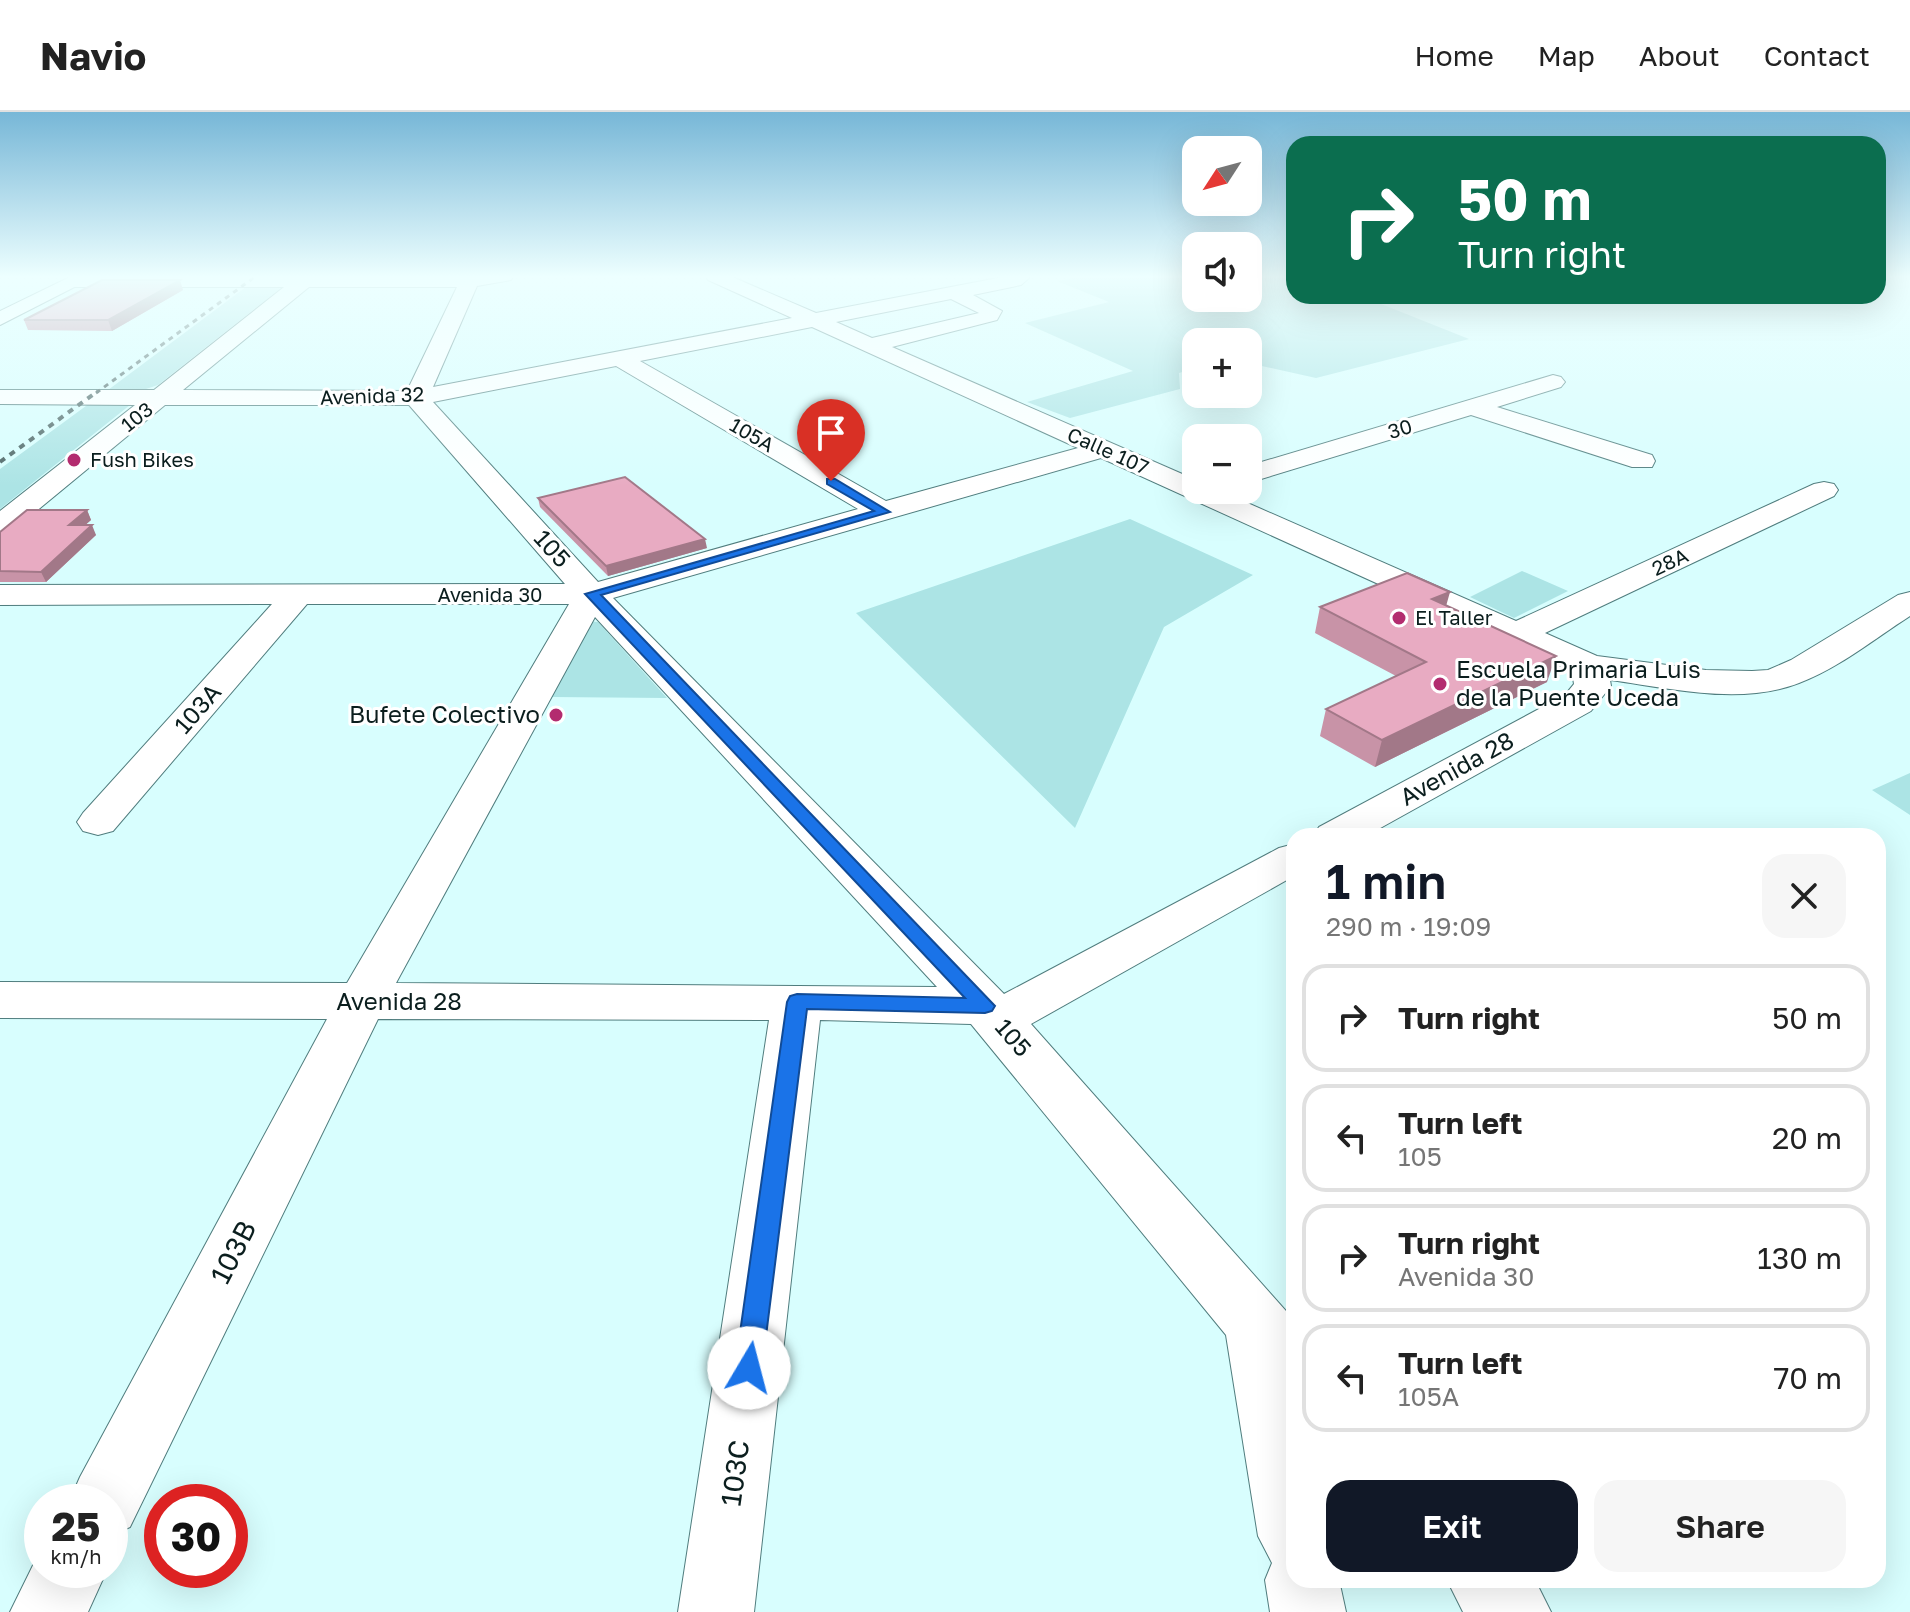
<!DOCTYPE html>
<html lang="en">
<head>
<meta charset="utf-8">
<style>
  body { margin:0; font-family:"Golos Text",sans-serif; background:#f6f6f6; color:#222; height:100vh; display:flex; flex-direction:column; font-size:30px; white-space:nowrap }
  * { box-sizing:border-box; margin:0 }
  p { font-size:26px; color:#767676 }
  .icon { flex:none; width:44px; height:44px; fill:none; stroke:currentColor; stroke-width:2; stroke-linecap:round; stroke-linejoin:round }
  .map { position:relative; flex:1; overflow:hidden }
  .drawer { position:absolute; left:1286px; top:716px; width:600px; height:760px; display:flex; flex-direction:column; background:#fff; border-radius:24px; box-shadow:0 8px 32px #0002 }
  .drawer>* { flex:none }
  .banner { position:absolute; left:1286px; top:24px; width:600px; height:168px; border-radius:24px; box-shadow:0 8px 32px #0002; background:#0b6e4f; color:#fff; overflow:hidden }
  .needle { width:52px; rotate:234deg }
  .buttons { position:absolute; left:1182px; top:24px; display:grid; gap:16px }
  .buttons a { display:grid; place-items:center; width:80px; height:80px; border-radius:16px; background:#fff; box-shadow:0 8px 32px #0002; font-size:40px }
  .speed { position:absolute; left:24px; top:1372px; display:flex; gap:16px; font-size:40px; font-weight:700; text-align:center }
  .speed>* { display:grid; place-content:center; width:104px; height:104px; border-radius:50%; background:#fff; box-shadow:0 8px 32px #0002; line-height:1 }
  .speed small { font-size:20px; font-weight:400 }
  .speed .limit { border:12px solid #d22; background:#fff; color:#111 }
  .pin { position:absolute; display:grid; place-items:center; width:68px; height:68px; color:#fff; margin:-82px -34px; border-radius:50% 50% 50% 0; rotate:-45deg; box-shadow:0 0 8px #0007 }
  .pin .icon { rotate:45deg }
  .me { position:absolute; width:88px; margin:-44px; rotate:8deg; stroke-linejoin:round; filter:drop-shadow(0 0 6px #0008) }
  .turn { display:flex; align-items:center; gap:28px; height:168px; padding:0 40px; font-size:36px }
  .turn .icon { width:104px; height:104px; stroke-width:2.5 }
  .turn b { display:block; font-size:56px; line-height:68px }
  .round { display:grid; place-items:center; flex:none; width:84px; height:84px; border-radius:24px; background:#f6f6f6 }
  .head { display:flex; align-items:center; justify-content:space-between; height:136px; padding:0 40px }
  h1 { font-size:48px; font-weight:600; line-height:60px; color:#111827 }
  .button { display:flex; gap:16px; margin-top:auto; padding:16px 40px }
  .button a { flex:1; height:92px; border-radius:24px; background:#111827; color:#fff; font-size:32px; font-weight:600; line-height:92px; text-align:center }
  .button a+a { background:#f6f6f6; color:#222 }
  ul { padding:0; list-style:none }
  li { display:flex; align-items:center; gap:24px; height:108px; margin:0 16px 12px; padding:0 24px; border:4px solid #e0e0e0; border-radius:24px }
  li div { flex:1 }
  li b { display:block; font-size:30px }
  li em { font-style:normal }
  header { display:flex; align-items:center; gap:48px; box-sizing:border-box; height:112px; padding:0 40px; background:#fff; border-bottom:2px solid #e0e0e0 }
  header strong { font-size:38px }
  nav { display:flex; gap:44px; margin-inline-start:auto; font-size:28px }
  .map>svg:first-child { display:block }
  .green { fill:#ace4e5 }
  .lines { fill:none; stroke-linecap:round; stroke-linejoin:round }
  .minor-casing { stroke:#507d7e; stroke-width:2 }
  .primary-casing { stroke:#507d7e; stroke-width:2 }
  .minor { fill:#fff; fill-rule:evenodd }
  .primary { fill:#fff; fill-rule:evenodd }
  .rail-far1 { stroke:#4c6565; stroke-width:3; stroke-dasharray:5 5; stroke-linecap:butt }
  .rail { stroke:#4c6565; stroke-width:4; stroke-dasharray:6 6; stroke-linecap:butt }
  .wall { fill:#c893a7 }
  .shaded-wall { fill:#a27888 }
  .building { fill:#e8abc2; stroke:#a27888; stroke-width:2 }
  .route { fill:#1a73e8; stroke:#114b97; stroke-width:2 }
  .poi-dot { fill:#b32c6f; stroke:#fff; stroke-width:3 }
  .labels { text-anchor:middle; stroke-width:6; stroke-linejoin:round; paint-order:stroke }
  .far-street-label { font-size:20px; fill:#0b1e1e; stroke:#fff }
  .far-poi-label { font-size:20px; fill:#0b1e1e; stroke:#fff; text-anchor:start }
  .street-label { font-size:24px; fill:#0b1e1e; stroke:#fff }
  .poi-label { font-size:24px; fill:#0b1e1e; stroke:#fff; text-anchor:start }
  .near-street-label { font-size:28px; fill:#0b1e1e; stroke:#fff }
</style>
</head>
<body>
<header>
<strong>Navio</strong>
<nav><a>Home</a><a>Map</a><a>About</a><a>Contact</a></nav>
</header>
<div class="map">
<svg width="1910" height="1500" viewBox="0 0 1910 1500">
  <rect width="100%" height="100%" fill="#d8fefe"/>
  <path class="green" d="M 1085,164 L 1196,164 L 1196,186 L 1248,186 L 1248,164 L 1294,164 L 1294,184 L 1361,184 L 1469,227 L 1316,266 L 1248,251 L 1248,230 L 1196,230 L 1196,256 L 1179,261 L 1180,277 L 1070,306 L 1027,290 L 1133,259 L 1025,211 L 1109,190 L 1057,169 Z
    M 250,172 L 285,173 L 158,273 L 146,277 L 108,278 Z
    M 90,291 L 130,293 L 0,397 L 0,357 Z
    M 1130,407 L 1253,463 L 1164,515 L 1075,716 L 856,501 Z
    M 1522,459 L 1568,479 L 1514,506 L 1470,485 Z
    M 587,509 L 598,510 L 667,586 L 552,585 Z
    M 1910,661 L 1910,703 L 1872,678 Z"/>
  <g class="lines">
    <defs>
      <path id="minor" d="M 74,164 L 513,164 L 511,168 L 477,174 L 433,275 L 792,206 L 708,168 L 706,164 L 730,164 L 816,201 L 1008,164 L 1027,164 L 1029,166 L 1021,173 L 973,183 L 1002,199 L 997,208 L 892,235 L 1196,368 L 1196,378 L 1218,378 L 1516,509 L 1814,372 L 1824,370 L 1834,372 L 1838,378 L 1834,384 L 1545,521 L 1597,544 L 1706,558 L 1752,559 L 1768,558 L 1791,548 L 1898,483 L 1910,480 L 1910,504 C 1874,527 1839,556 1799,571 C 1740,594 1670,576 1610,568 L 1611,574 L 1591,599 L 1366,724 L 1313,724 L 1319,715 L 1565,583 L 1574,572 L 1572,560 L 1101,346 L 613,486 L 1004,882 L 1279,736 L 1294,732 L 1294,764 L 1031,912 L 1294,1208 L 1294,1468 L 1339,1468 L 1346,1500 L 1270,1500 L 1265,1468 L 1272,1451 L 1258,1424 L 1226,1223 L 971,912 L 820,908 L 754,1500 L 678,1500 L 769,908 L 378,907 L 130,1415 L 110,1424 L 110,1390 L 69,1390 L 80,1365 L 327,907 L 0,906 L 0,870 L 347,871 L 569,492 L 307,492 L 113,719 L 98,723 L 83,719 L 77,710 L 83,701 L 272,492 L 0,493 L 0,473 L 565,472 L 409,293 L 165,293 L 11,420 L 0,423 L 0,399 L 135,293 L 0,292 L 0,278 L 154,278 L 284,175 L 75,175 L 65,169 ZM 309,175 L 457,175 L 407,279 L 183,278 ZM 951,187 L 979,201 L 872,226 L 836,210 ZM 812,215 L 1078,336 L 886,389 L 640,249 ZM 616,254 L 858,397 L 598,470 L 433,290 ZM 595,505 L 937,875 L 396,871 Z
        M 1553,263 L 1561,265 L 1565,270 L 1561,275 L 1497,295 L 1652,343 L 1655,349 L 1652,355 L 1632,355 L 1471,303 L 1248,371 L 1248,354 Z
        M 42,1435 L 42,1458 L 107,1458 L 88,1500 L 10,1500 Z
        M 1447,1468 L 1535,1468 L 1551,1500 L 1463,1500 Z"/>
      <path id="primary" d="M 72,164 L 96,164 L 0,213 L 0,199 Z"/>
    </defs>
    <use href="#minor" class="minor-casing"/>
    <use href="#primary" class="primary-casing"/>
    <use href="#minor" class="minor"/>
    <use href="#primary" class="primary"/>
    <path class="rail-far1" d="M 96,281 L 256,164"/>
    <path class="rail" d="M 0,350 L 98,279"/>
  </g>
  <path class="wall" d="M 183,178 L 112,219 L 28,218 L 24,208 Z
    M 538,386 L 707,436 L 608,464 L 540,395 Z
    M 87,398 L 91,408 L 85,413 L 96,423 L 46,470 L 0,470 L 0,420 Z
    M 1446,494 L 1547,570 L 1375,655 L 1320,624 L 1326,597 L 1396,564 L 1315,521 L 1320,495 Z"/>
  <path class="shaded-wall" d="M 180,168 L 183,178 L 112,219 L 108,208 Z
    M 87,398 L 91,408 L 74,423 L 69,413 Z
    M 92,413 L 96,423 L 46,470 L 41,460 Z
    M 705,427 L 707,436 L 608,464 L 606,454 Z
    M 1450,480 L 1443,505 L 1432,487 Z
    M 1556,544 L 1547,570 L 1375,655 L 1382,628 Z"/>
  <path class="building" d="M 102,168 L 180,168 L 108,208 L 24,208 Z
    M 625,365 L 705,427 L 606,454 L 538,386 Z
    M 27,398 L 87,398 L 69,413 L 92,413 L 41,460 L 0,459 L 0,420 Z
    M 1407,461 L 1450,480 L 1432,487 L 1556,544 L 1382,628 L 1326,597 L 1426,550 L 1320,495 Z"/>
  <linearGradient id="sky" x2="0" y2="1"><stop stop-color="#77b7d7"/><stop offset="0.44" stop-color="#edffff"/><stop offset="1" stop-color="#edffff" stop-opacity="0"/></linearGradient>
  <rect width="1910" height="374" fill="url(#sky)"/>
  <path class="route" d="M 827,367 L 835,367 L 890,400 L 601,483 L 995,894 L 992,899 L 985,901 L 807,897 L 762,1256 L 758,1265 L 749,1268 L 739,1265 L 735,1256 L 787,890 L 790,884 L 797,882 L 965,886 L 585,482 L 874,399 L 827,372 Z"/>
  <g class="poi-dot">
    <circle cx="74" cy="348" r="8"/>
    <circle cx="1399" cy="506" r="8"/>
    <circle cx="1440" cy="572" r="8"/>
    <circle cx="556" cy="603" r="8"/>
  </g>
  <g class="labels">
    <g class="far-street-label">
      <text transform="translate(372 284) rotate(-2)" y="7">Avenida 32</text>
      <text transform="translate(137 305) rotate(-39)" y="7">103</text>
      <text transform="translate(1400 317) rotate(-17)" y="7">30</text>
      <text transform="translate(752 323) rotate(30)" y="7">105A</text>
      <text transform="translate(1108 339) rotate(24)" y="7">Calle 107</text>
      <text transform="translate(1670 450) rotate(-25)" y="7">28A</text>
      <text x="490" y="490">Avenida 30</text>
    </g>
    <g class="far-poi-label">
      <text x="90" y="355">Fush Bikes</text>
      <text x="1415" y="513">El Taller</text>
    </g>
    <g class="street-label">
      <text transform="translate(552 437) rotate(48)" y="8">105</text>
      <text transform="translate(198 597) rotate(-49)" y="8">103A</text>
      <text transform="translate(1457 657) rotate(-29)" y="8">Avenida 28</text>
      <text x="399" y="898">Avenida 28</text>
      <text transform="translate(1013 926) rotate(49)" y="8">105</text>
    </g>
    <g class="poi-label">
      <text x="1456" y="566">Escuela Primaria Luis<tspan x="1456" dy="28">de la Puente Uceda</tspan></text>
      <text x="540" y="611" text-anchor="end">Bufete Colectivo</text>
    </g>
    <g class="near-street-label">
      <text transform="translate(233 1140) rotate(-63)" y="10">103B</text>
      <text transform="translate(735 1361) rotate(-82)" y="10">103C</text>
    </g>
  </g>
</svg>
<div class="buttons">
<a><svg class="needle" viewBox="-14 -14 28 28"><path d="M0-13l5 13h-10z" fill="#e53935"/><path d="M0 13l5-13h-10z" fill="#767676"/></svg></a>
<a><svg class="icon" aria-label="sound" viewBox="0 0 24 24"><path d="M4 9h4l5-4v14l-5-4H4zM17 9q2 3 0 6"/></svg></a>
<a>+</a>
<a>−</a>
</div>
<div class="speed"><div>25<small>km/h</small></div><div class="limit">30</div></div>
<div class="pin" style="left:831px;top:369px;background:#d93025"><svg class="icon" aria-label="arrive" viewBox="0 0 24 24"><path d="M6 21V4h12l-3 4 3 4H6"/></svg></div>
<svg class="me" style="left:749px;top:1256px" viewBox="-20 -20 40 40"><circle r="19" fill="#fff"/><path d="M0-13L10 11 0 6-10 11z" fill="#1a73e8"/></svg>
<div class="banner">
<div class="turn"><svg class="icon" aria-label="right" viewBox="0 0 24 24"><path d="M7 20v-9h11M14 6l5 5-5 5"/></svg><div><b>50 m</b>Turn right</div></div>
</div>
<section class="drawer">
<div class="head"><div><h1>1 min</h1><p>290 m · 19:09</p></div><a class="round"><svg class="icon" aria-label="close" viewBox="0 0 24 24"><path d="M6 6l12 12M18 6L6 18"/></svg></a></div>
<ul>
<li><svg class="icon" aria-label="right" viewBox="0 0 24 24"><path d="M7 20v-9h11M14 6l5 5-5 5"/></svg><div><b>Turn right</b></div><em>50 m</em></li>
<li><svg class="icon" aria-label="left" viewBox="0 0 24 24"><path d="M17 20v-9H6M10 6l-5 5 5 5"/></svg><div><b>Turn left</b><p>105</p></div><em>20 m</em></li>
<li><svg class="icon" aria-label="right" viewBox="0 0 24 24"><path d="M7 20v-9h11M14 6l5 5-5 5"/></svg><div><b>Turn right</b><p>Avenida 30</p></div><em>130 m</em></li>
<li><svg class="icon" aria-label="left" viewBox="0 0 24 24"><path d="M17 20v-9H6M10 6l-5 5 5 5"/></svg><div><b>Turn left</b><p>105A</p></div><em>70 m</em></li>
</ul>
<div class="button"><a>Exit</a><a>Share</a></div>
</section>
</div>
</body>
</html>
